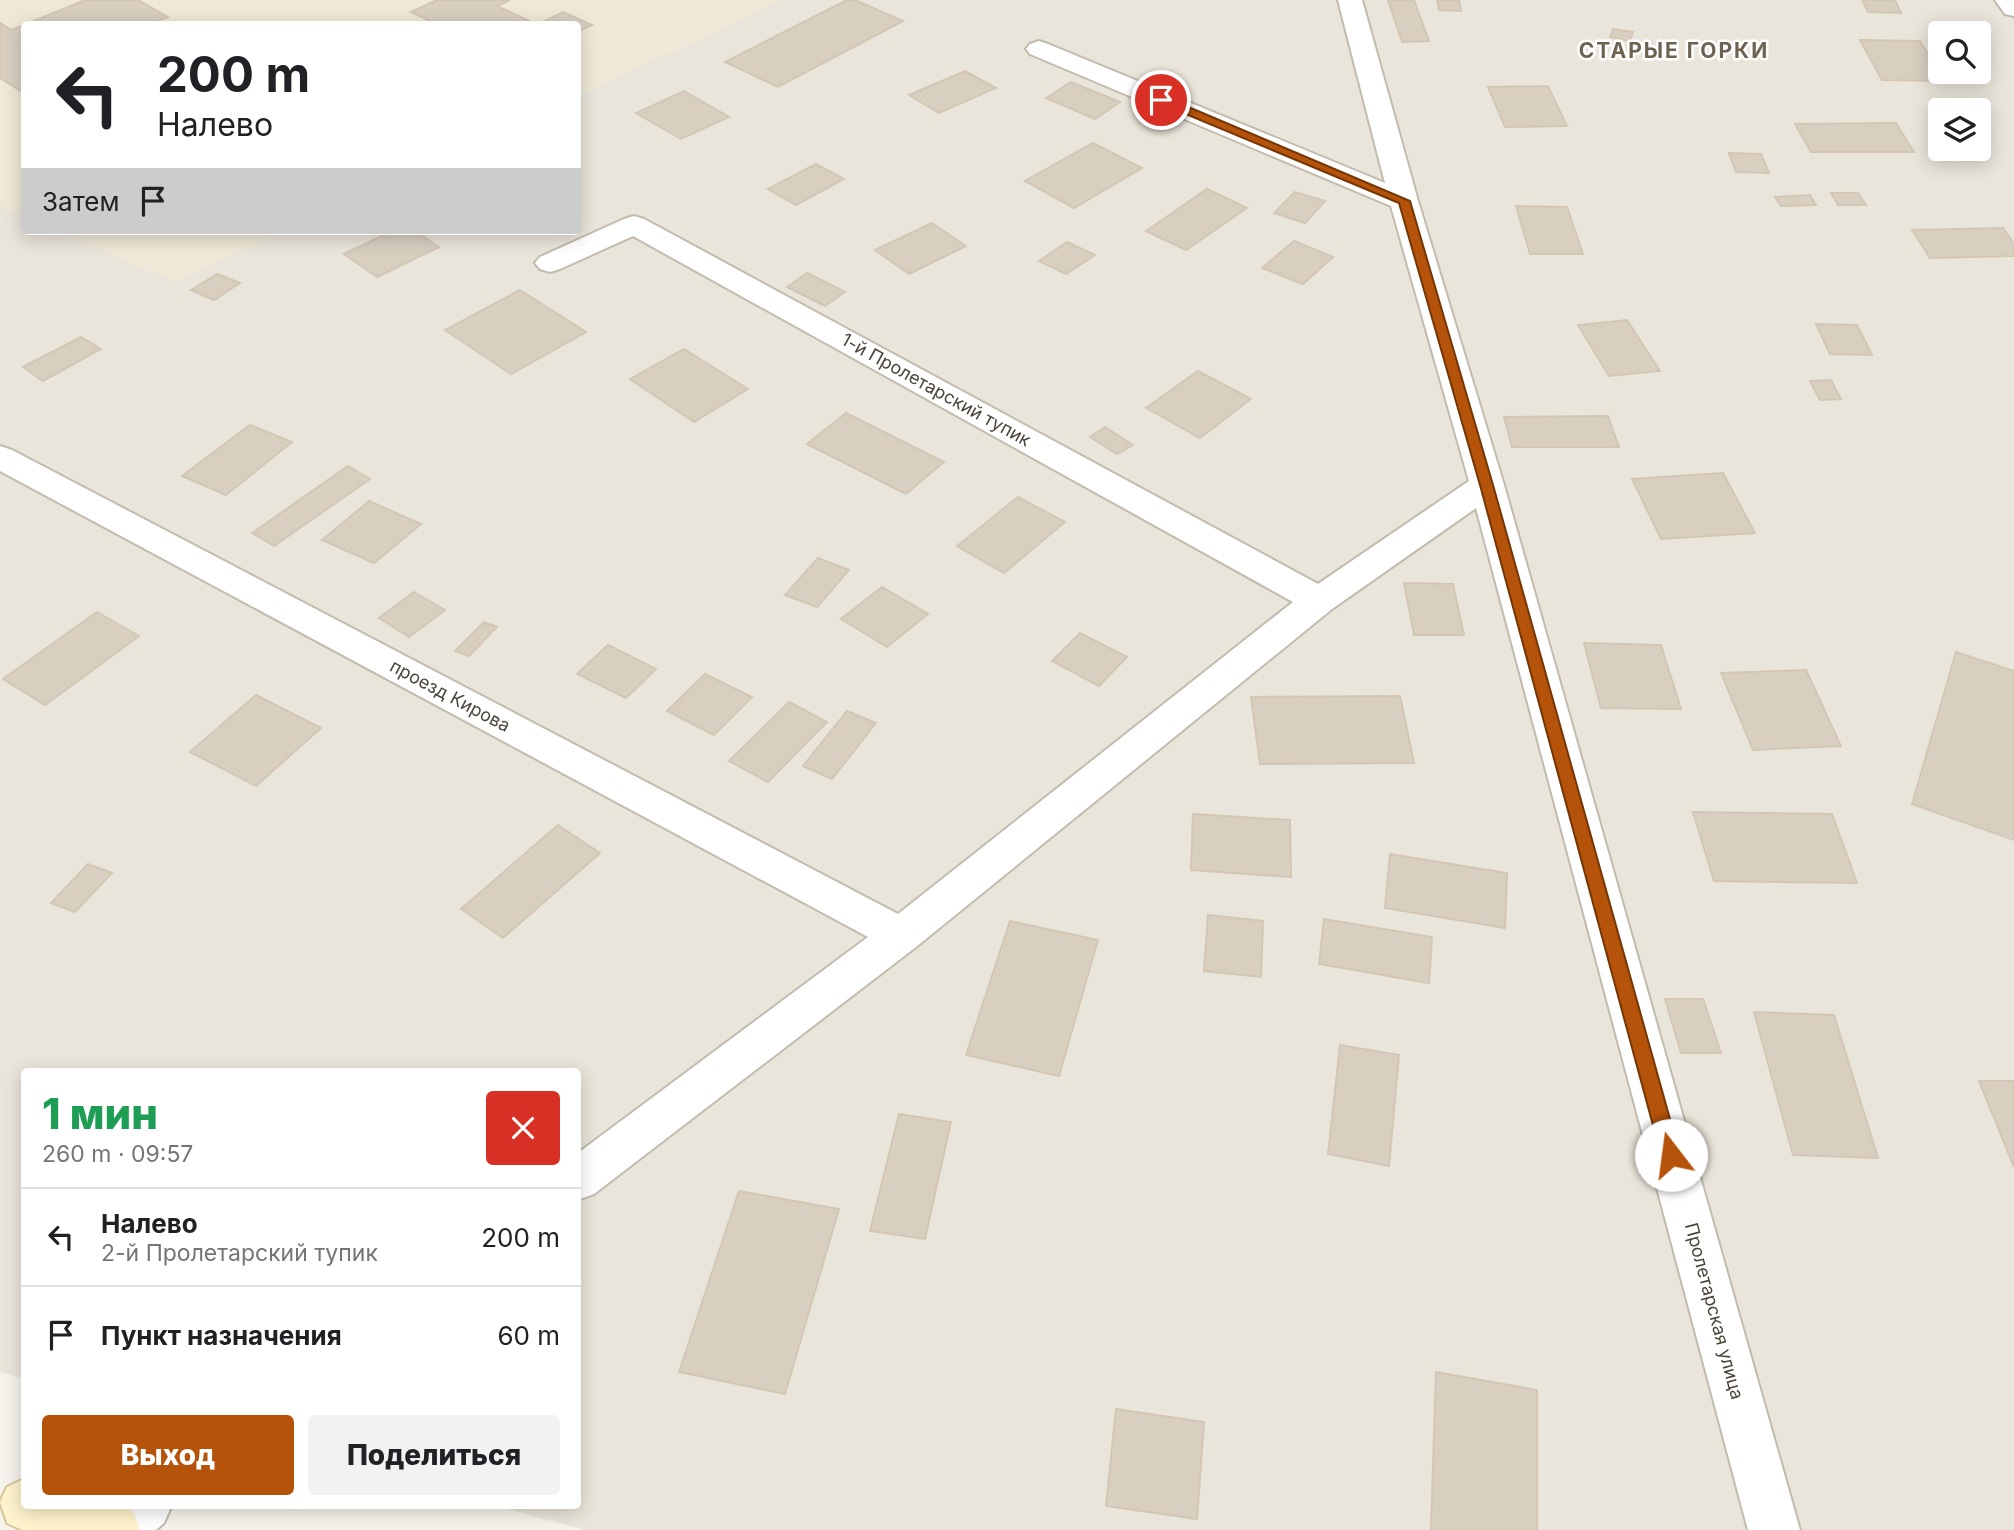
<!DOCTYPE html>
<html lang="ru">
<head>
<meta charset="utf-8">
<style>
  body { margin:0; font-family:Inter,sans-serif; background:#f2f2f2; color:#202124; height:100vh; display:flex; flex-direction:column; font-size:26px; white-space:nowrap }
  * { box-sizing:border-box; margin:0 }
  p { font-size:23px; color:#757577 }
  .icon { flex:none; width:38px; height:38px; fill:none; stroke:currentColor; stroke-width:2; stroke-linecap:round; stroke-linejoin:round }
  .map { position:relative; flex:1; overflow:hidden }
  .side { position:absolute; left:21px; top:1068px; width:560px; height:441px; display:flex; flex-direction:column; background:#fff; border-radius:7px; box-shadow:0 4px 18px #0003 }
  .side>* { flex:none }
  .top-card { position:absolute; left:21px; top:21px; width:560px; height:214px; border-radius:7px; box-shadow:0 4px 18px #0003; background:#fff; color:#202124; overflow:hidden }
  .controls { position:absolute; left:1928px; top:21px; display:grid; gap:14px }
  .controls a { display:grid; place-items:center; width:63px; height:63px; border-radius:7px; background:#fff; box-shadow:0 4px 18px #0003; font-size:35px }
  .pin { position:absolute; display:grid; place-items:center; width:60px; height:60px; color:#fff; margin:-30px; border:4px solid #fff; border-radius:50%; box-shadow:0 2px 7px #0007 }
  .me { position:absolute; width:77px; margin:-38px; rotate:345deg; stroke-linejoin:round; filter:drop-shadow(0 0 5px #0008) }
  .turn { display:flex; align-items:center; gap:24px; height:147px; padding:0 21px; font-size:32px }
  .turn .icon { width:91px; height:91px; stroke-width:2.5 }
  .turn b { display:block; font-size:49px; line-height:60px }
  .then { display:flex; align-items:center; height:66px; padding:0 21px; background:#0003; gap:14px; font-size:26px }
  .round { display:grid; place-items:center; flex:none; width:74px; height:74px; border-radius:7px; background:#f2f2f2 }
  .head { display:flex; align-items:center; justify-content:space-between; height:119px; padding:0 21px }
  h1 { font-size:42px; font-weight:800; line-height:52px; color:#1e9e55 }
  .primary-button { display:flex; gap:14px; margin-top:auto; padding:14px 21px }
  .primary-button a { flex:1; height:80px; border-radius:7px; background:#b45309; color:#fff; font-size:28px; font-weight:800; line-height:80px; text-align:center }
  .primary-button a+a { background:#f2f2f2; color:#202124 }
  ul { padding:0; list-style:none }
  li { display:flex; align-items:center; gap:21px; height:98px; padding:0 21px; border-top:2px solid #e0e0e0 }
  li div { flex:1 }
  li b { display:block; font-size:26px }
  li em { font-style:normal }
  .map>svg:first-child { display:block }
  .residential { fill:#eae5da; fill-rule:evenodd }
  .education { fill:#efe8d6 }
  .building { fill:#d8cfc1; stroke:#d3c7b4; stroke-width:2 }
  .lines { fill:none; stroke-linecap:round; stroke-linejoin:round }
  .street-casing { stroke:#c2bbae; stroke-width:4 }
  .secondary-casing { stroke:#d6c79b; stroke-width:4 }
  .street { fill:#fff; fill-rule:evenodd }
  .secondary { fill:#fff3cd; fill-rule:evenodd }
  .route { fill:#b45309; stroke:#753606; stroke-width:2 }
  .labels { text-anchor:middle; stroke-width:5; stroke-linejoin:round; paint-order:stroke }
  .street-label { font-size:18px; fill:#4b4439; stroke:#fff }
  .far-district-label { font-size:21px; font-weight:bold; letter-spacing:2px; fill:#6e6250; stroke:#fff }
</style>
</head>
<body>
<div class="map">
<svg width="2014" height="1530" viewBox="0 0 2014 1530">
  <rect width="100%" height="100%" fill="#f6f3ec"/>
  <path class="residential" d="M 0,0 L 2014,0 L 2014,1530 L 585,1530 L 492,1505 L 578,1505 L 578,1071 L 24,1071 L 24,1379 L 0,1372 ZM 24,24 L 578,24 L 578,231 L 24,231 ZM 1941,33 L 1979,33 L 1979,72 L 1941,72 ZM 1941,110 L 1979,110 L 1979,149 L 1941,149 Z"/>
  <path class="education" d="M 0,0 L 784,0 L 578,96 L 578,24 L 24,24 L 24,217 L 0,206 Z
    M 57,231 L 285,231 L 175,282 Z"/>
  <path class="building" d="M 85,0 L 138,0 L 168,17 L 149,24 L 24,24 L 24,93 L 0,78 L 0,23 L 12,30 Z
    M 437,0 L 510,0 L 497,6 L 536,24 L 436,24 L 411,12 Z
    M 847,0 L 855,0 L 903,21 L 778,87 L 725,62 Z
    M 1388,0 L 1414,0 L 1429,41 L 1402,42 Z
    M 1437,0 L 1459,0 L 1461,11 L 1439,10 Z
    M 1862,0 L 1895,0 L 1901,13 L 1868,12 Z
    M 563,12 L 592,25 L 578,32 L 578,24 L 539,24 Z
    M 1613,29 L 1633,32 L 1630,41 L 1610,37 Z
    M 1860,40 L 1920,41 L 1944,81 L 1882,80 Z
    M 965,71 L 996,88 L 939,113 L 909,95 Z
    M 1071,82 L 1120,102 L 1095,119 L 1046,98 Z
    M 1548,86 L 1567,126 L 1505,127 L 1488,87 Z
    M 684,91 L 729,117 L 681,139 L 636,113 Z
    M 1896,123 L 1914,152 L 1811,152 L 1795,124 Z
    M 1093,143 L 1142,168 L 1074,208 L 1025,181 Z
    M 1729,153 L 1761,154 L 1769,173 L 1736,172 Z
    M 816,164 L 844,179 L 796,205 L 768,189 Z
    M 1207,189 L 1247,208 L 1186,250 L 1146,231 Z
    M 1295,192 L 1325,201 L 1305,223 L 1274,213 Z
    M 1831,193 L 1858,193 L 1866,205 L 1838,205 Z
    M 1810,195 L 1816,205 L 1781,206 L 1775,197 Z
    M 1516,206 L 1567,207 L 1583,254 L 1530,254 Z
    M 932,223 L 966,246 L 909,274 L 875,250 Z
    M 2003,228 L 2014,244 L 2014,256 L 1930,258 L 1912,230 Z
    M 392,231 L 415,231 L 439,247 L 377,277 L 344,254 Z
    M 1294,241 L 1333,257 L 1303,284 L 1262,268 Z
    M 1067,242 L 1095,255 L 1066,274 L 1039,261 Z
    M 807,273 L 845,292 L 825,306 L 787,287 Z
    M 217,274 L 240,283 L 214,300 L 191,290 Z
    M 520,290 L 586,332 L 511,374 L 445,330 Z
    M 1627,320 L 1660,371 L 1609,376 L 1578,325 Z
    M 1816,324 L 1857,325 L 1872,355 L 1830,354 Z
    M 81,337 L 101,349 L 43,381 L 23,367 Z
    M 684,349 L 748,389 L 694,422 L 630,379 Z
    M 1198,371 L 1251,399 L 1200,438 L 1146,408 Z
    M 1831,380 L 1841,399 L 1820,400 L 1810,381 Z
    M 846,413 L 944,462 L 906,494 L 807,444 Z
    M 1608,416 L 1619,447 L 1512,447 L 1504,417 Z
    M 250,425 L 292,442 L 226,495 L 182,476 Z
    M 1105,427 L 1133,445 L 1117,454 L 1090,437 Z
    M 348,466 L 370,479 L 274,546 L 252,533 Z
    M 1723,473 L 1755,533 L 1661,539 L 1632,479 Z
    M 1018,497 L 1065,522 L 1004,573 L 957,546 Z
    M 369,501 L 421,524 L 374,563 L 322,540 Z
    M 818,558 L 849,570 L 817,607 L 785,595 Z
    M 1404,583 L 1453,584 L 1464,635 L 1414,635 Z
    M 882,587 L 928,614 L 887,647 L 841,619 Z
    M 414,592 L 445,610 L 409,637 L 379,618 Z
    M 97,612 L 139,636 L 45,705 L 3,679 Z
    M 484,622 L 497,627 L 469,656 L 455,651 Z
    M 1080,633 L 1127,657 L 1099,686 L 1052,661 Z
    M 1584,643 L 1661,645 L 1681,709 L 1601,708 Z
    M 608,645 L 656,669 L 626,698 L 577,674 Z
    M 1956,652 L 2014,671 L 2014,840 L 1912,804 Z
    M 1806,670 L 1841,746 L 1753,750 L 1721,673 Z
    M 705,674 L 752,697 L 714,735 L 667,711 Z
    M 256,695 L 321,728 L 256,786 L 190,752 Z
    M 1400,696 L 1414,763 L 1260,764 L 1251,697 Z
    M 789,702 L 827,722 L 768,782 L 729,761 Z
    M 847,711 L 876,723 L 832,779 L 803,766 Z
    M 1693,812 L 1832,814 L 1857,883 L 1714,881 Z
    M 1193,814 L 1290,820 L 1291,877 L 1191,870 Z
    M 558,825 L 600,853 L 503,938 L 461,909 Z
    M 1390,854 L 1507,873 L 1505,928 L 1385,908 Z
    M 88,864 L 112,873 L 75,912 L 51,903 Z
    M 1208,915 L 1263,921 L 1261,977 L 1204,971 Z
    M 1324,919 L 1432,937 L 1429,983 L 1319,964 Z
    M 1010,921 L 1098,940 L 1059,1076 L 966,1055 Z
    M 1665,999 L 1703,999 L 1721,1053 L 1681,1053 Z
    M 1754,1012 L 1834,1015 L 1878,1158 L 1793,1155 Z
    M 1340,1045 L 1399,1055 L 1389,1166 L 1328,1154 Z
    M 1979,1081 L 2014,1081 L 2014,1167 Z
    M 899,1114 L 951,1122 L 925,1239 L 870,1231 Z
    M 739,1191 L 839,1209 L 785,1394 L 679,1372 Z
    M 1436,1372 L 1537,1390 L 1537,1530 L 1431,1530 Z
    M 1116,1409 L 1204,1422 L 1197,1519 L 1106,1506 Z"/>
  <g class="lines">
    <defs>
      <path id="street" d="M 1338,0 L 1362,0 L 1418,201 L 1504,485 L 1800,1530 L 1748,1530 L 1476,508 L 1332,609 L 916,947 L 594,1194 L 578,1200 L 578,1153 L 868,937 L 0,471 L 0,446 L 12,450 L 898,914 L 1293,602 L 633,236 L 560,269 L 550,272 L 540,269 L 535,263 L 540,257 L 624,219 L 634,216 L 644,219 L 1318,584 L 1469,481 L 1391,206 L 1030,54 L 1026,49 L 1030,44 L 1039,41 L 1048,44 L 1385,183 Z
        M 1995,0 L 2014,0 L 2014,16 L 2005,14 Z
        M 103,1505 L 172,1505 L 164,1523 L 156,1530 L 87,1530 L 94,1511 Z"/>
      <path id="secondary" d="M 24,1479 L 24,1505 L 117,1505 L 133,1511 L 140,1530 L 22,1530 L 7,1523 L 0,1502 L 7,1487 Z"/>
    </defs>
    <use href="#street" class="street-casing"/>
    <use href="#secondary" class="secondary-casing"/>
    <use href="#street" class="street"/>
    <use href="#secondary" class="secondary"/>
  </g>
  <path class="route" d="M 1157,97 L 1165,97 L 1410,201 L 1493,485 L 1680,1155 L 1678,1161 L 1671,1163 L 1664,1161 L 1661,1155 L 1480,485 L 1399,203 L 1157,102 Z"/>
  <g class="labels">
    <g class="street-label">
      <text transform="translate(936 390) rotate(29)" y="6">1-й Пролетарский тупик</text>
      <text transform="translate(450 696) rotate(28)" y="6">проезд Кирова</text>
      <text transform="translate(1714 1311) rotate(75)" y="6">Пролетарская улица</text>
    </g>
    <g class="far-district-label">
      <text x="1674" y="58">СТАРЫЕ ГОРКИ</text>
    </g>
  </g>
</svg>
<div class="controls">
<a><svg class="icon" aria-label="search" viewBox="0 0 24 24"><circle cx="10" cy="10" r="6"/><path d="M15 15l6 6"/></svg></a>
<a><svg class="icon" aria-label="layers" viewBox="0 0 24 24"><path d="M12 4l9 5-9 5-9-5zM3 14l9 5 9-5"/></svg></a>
</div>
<div class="pin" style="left:1161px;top:100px;background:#d93025"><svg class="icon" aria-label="arrive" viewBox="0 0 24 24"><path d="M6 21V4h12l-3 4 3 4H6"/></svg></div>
<svg class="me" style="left:1671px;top:1155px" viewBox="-20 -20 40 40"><circle r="19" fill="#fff"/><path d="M0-13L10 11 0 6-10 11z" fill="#b45309"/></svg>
<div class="top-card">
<div class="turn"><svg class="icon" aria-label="left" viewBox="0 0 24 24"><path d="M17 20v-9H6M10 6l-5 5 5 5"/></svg><div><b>200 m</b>Налево</div></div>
<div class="then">Затем<svg class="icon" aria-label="arrive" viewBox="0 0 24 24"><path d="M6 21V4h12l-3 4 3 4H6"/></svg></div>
</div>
<section class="side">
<div class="head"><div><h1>1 мин</h1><p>260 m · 09:57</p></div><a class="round" style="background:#d93025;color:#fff"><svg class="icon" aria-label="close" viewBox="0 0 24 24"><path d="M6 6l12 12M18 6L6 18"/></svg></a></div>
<ul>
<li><svg class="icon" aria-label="left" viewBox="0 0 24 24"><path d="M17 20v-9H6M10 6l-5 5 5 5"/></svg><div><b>Налево</b><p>2-й Пролетарский тупик</p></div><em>200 m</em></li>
<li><svg class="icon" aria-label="arrive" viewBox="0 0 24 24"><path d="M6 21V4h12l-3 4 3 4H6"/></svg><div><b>Пункт назначения</b></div><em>60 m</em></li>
</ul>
<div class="primary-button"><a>Выход</a><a>Поделиться</a></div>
</section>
</div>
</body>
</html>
